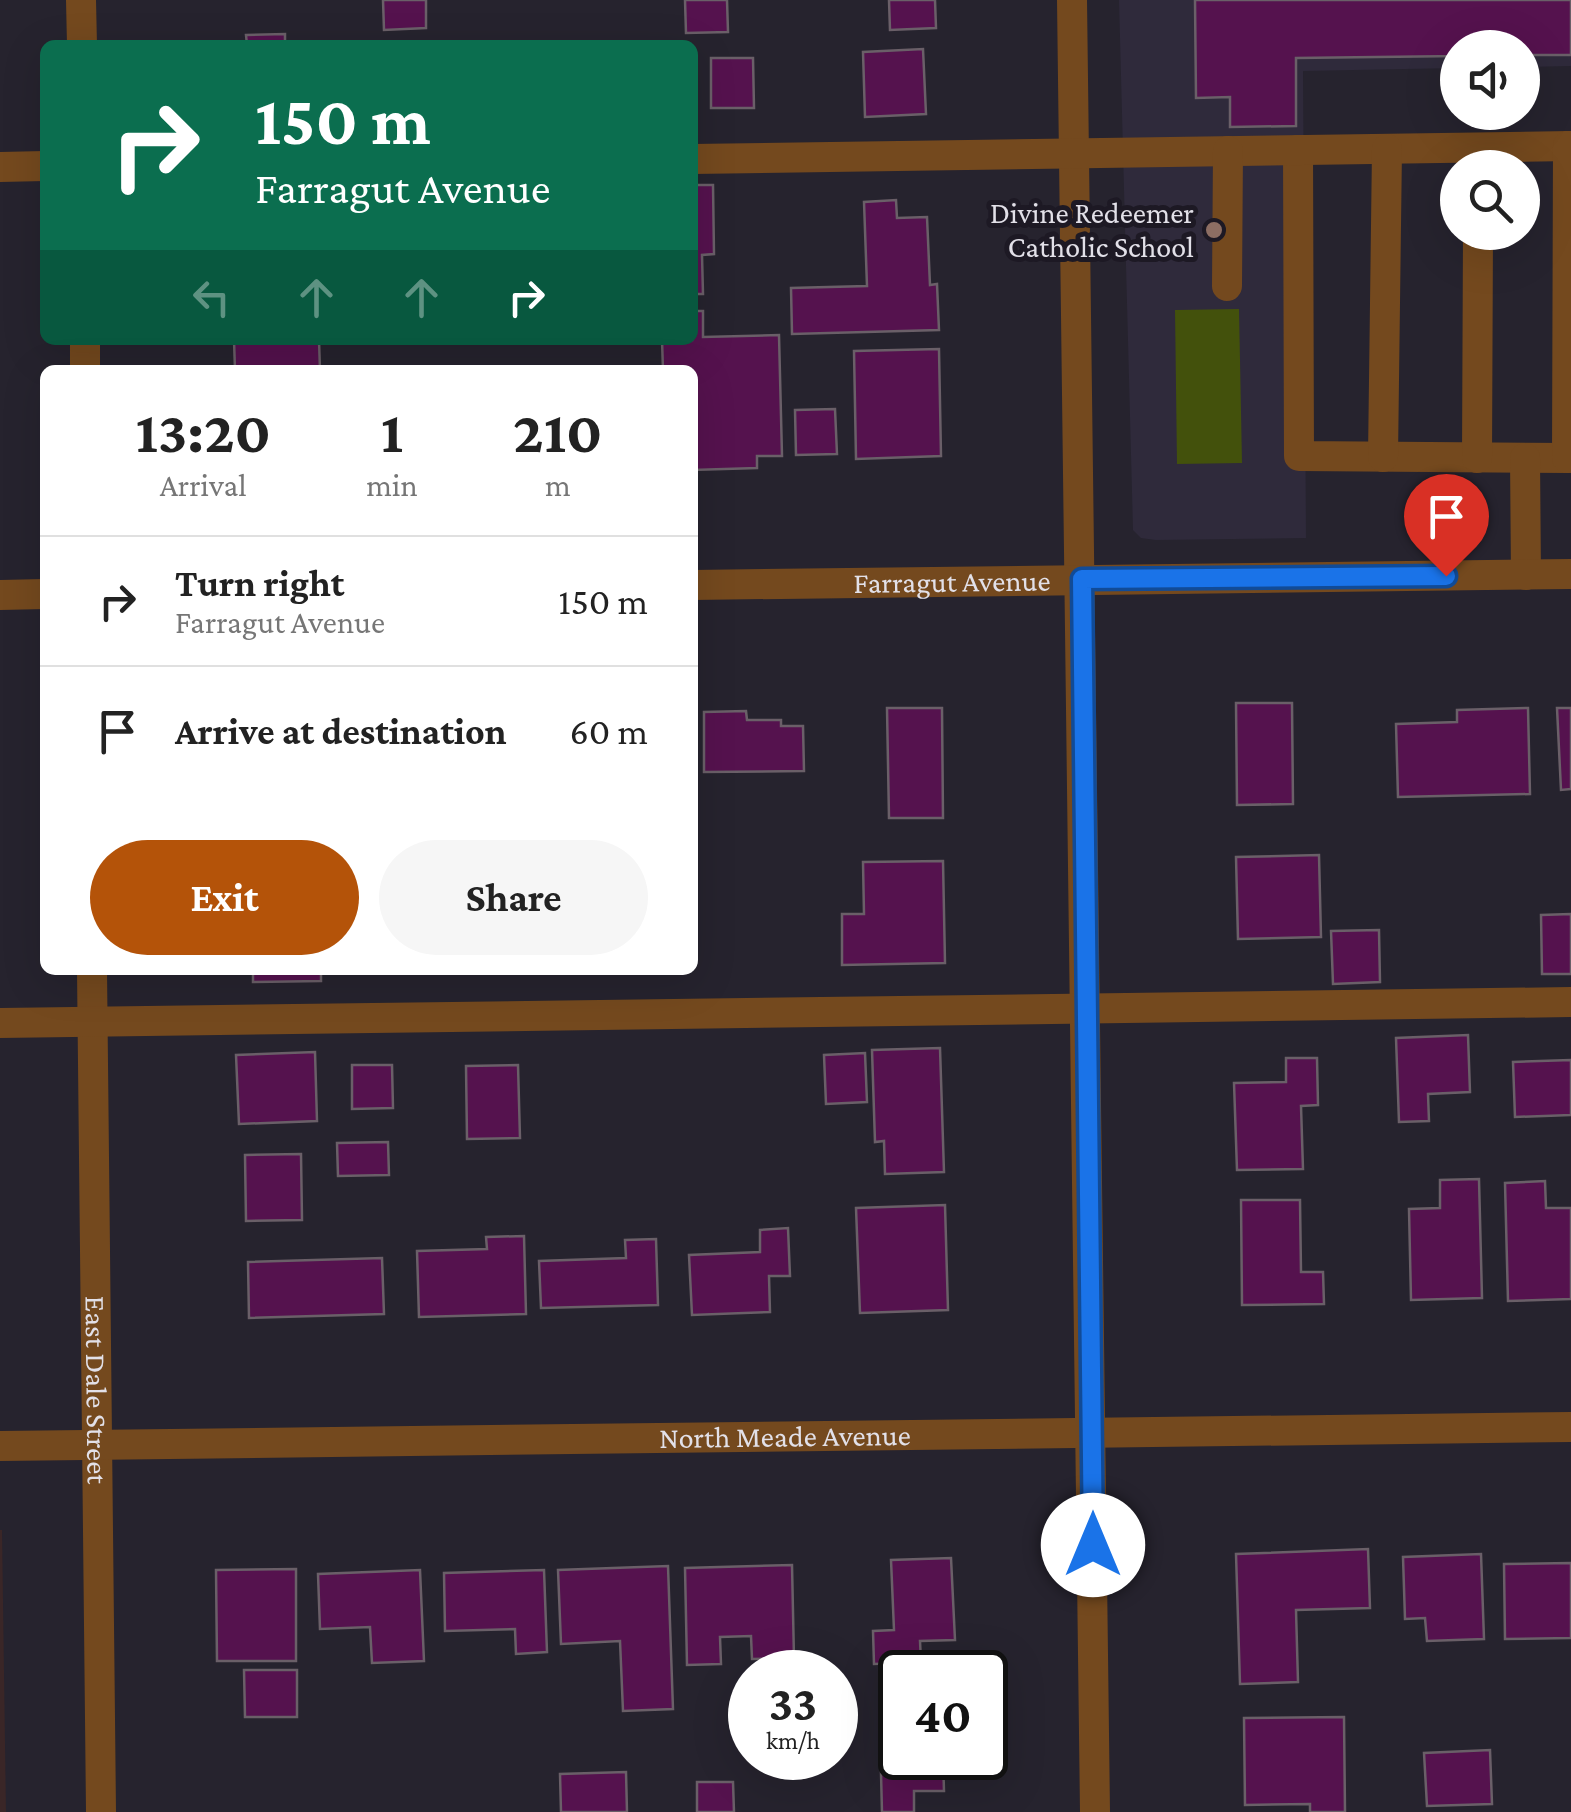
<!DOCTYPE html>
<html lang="en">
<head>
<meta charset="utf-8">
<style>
  body { margin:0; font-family:"Crimson Pro",serif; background:#f6f6f6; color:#222; height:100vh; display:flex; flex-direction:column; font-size:38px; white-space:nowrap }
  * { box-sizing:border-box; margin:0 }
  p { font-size:32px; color:#767676 }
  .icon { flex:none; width:55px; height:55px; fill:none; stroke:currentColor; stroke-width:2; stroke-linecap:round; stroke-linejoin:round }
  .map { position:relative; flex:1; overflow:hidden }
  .details { position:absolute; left:40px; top:365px; width:658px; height:610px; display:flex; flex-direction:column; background:#fff; border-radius:15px; box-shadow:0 10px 40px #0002 }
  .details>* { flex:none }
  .hud { position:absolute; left:40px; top:40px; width:658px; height:305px; border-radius:15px; box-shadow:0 10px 40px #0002; background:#0b6e4f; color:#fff; overflow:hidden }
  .controls { position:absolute; left:1440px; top:30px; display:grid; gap:20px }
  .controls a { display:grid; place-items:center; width:100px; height:100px; border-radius:50%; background:#fff; box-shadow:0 10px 40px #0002; font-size:50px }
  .speed { position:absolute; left:728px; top:1650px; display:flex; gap:20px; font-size:50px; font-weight:700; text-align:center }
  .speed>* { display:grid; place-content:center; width:130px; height:130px; border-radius:50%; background:#fff; box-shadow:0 10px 40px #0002; line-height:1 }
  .speed small { font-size:25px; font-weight:400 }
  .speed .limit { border:5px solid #111; border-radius:15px; background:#fff; color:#111 }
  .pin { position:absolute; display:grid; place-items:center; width:85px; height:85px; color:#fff; margin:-102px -42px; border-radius:50% 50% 50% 0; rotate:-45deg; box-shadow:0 0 10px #0007 }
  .pin .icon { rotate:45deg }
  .me { position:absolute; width:110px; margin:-55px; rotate:0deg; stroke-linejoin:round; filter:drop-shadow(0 0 8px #0008) }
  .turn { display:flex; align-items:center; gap:35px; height:210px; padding:0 50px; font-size:45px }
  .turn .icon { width:130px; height:130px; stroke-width:2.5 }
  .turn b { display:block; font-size:70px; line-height:85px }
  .lanes { display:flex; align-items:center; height:95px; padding:0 50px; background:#0003; justify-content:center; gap:50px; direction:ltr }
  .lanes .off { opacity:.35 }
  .eta { display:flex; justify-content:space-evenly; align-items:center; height:170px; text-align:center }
  .eta b { font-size:60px; font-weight:700; line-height:70px }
  .primary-button { display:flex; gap:20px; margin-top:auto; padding:20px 50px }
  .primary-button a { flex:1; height:115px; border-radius:60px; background:#b45309; color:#fff; font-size:40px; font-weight:700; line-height:115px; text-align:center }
  .primary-button a+a { background:#f6f6f6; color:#222 }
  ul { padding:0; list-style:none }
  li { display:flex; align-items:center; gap:30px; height:130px; padding:0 50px; border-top:2px solid #e0e0e0 }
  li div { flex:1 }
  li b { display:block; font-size:38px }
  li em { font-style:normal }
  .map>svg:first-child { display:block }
  .commercial { fill:#3a2627 }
  .built { fill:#2f2a3b }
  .green { fill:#43510c }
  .building { fill:#55124e; stroke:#6a5f68; stroke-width:2.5 }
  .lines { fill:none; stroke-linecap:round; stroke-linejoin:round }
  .minor { stroke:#74491e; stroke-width:30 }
  .route-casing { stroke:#114b97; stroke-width:25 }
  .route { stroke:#1a73e8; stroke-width:18 }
  .education-dot { fill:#8d6e63; stroke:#1d1924; stroke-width:4 }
  .labels { text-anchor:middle; stroke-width:10; stroke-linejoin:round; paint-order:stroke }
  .poi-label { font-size:30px; fill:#e2e0e8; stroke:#1d1924; text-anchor:end }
  .street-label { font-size:30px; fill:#e2e0e8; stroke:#1d1924 }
</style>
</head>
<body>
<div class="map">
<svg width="1571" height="1812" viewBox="0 0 1571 1812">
  <rect width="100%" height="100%" fill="#26232e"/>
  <path class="commercial" d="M 0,1530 L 2,1530 L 6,1812 L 0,1812 Z"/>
  <path class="built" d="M 1119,0 L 1571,0 L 1571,66 L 1523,67 L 1522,48 L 1458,48 L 1457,68 L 1303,71 L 1306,538 L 1156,540 L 1141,538 L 1133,530 Z"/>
  <path class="green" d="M 1239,309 L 1242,463 L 1177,464 L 1175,310 Z"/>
  <path class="building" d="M 383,0 L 426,0 L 426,28 L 384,30 Z
    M 685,0 L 727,0 L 728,32 L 686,33 Z
    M 889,0 L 935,0 L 936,28 L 890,30 Z
    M 1195,0 L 1571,0 L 1571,55 L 1522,55 L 1522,48 L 1458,48 L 1458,56 L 1296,58 L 1296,126 L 1230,127 L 1230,97 L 1196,98 Z
    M 285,34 L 285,45 L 247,45 L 246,35 Z
    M 923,49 L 926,114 L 865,117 L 863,52 Z
    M 711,58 L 753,58 L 754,108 L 711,108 Z
    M 692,185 L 713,185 L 714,254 L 702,255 L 703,294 L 692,294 Z
    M 896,200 L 897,218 L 927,217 L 930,285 L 937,284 L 939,330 L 792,334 L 791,288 L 867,286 L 864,202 Z
    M 692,311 L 703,311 L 703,337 L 779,335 L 782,456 L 757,456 L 757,468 L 692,470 L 692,370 L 663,370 L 662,340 L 692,340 Z
    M 234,340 L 319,340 L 320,370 L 235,370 Z
    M 939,349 L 941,456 L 856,459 L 854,351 Z
    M 835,409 L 837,454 L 796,455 L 795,410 Z
    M 1236,703 L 1292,703 L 1293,804 L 1237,805 Z
    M 887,708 L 942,708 L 943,818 L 889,818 Z
    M 1528,708 L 1530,794 L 1398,797 L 1396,724 L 1457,722 L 1457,710 Z
    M 1557,708 L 1571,708 L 1571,789 L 1561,790 Z
    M 746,711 L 747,720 L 781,720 L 781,726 L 803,726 L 804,771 L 704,772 L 704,712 Z
    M 1319,855 L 1321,937 L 1238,939 L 1236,857 Z
    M 943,861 L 945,963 L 842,965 L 842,914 L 864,914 L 863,862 Z
    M 1571,914 L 1571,974 L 1542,974 L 1541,915 Z
    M 1379,930 L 1380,982 L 1333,984 L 1331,931 Z
    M 253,970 L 321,970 L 321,981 L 253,982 Z
    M 1468,1035 L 1470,1092 L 1428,1094 L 1429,1121 L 1399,1122 L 1396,1038 Z
    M 940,1048 L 944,1172 L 885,1174 L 884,1141 L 875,1142 L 872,1050 Z
    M 315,1052 L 317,1121 L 239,1124 L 236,1055 Z
    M 865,1053 L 867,1102 L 826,1104 L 824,1055 Z
    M 1286,1058 L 1317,1058 L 1318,1105 L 1301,1106 L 1303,1169 L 1237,1170 L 1234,1083 L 1286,1082 Z
    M 1571,1060 L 1571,1115 L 1515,1117 L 1513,1062 Z
    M 352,1065 L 392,1065 L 393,1108 L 352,1109 Z
    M 518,1065 L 520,1138 L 467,1139 L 466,1066 Z
    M 388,1142 L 389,1175 L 338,1176 L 337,1143 Z
    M 301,1154 L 302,1220 L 246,1221 L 245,1155 Z
    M 1479,1179 L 1482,1298 L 1411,1300 L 1409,1209 L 1440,1208 L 1440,1180 Z
    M 1545,1181 L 1546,1208 L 1571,1208 L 1571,1299 L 1508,1301 L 1505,1183 Z
    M 1241,1200 L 1300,1200 L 1301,1272 L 1323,1272 L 1324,1304 L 1242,1305 Z
    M 945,1205 L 948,1310 L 860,1313 L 856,1208 Z
    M 788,1228 L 790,1276 L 769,1276 L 770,1312 L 692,1315 L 689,1255 L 760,1252 L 760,1230 Z
    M 524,1236 L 526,1314 L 419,1317 L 417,1251 L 487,1249 L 486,1237 Z
    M 656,1239 L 658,1305 L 541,1308 L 539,1261 L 626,1258 L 625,1240 Z
    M 382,1258 L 384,1314 L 249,1318 L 248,1262 Z
    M 1368,1549 L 1370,1608 L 1296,1610 L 1298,1682 L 1240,1684 L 1236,1554 Z
    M 1481,1554 L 1484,1639 L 1427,1641 L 1425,1618 L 1405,1619 L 1403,1557 Z
    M 951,1558 L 955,1640 L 920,1641 L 921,1662 L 874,1664 L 873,1631 L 894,1630 L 891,1560 Z
    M 1571,1563 L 1571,1638 L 1505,1639 L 1504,1564 Z
    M 792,1565 L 794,1658 L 752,1659 L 751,1636 L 720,1637 L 721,1664 L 687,1665 L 685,1568 Z
    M 668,1566 L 673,1709 L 623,1711 L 620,1641 L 561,1644 L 558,1570 Z
    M 296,1569 L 296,1661 L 217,1661 L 216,1570 Z
    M 420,1570 L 424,1661 L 372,1663 L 370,1627 L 320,1629 L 318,1574 Z
    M 544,1570 L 547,1652 L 516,1654 L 515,1629 L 445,1631 L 444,1573 Z
    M 244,1670 L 297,1670 L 297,1717 L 245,1717 Z
    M 900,1695 L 900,1758 L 943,1758 L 944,1791 L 914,1791 L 914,1812 L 882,1812 L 880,1734 L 893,1734 L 891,1696 Z
    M 1344,1717 L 1345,1812 L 1310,1812 L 1310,1804 L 1245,1805 L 1244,1718 Z
    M 1490,1750 L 1492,1804 L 1427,1806 L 1424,1753 Z
    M 626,1772 L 627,1812 L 561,1812 L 560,1774 Z
    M 697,1782 L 733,1782 L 734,1812 L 697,1812 Z"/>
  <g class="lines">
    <g class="minor">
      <path d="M 81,0 L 82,45"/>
      <path d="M 1072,0 L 1095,1812"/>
      <path d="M 1298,150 L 1299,456 L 1571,458"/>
      <path d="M 692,159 L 1571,146"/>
      <path d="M 0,167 L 45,166"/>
      <path d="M 1227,286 L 1228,151"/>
      <path d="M 85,340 L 85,370"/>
      <path d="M 1383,457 L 1387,149"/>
      <path d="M 1477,458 L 1478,232"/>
      <path d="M 1525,458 L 1526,575"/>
      <path d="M 1567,458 L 1568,146"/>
      <path id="s1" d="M 692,585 L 1571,574"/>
      <path d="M 0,595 L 45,594"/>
      <path id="s2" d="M 92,970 L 101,1812"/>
      <path d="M 0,1023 L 1571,1002"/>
      <path id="s3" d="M 0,1446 L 1571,1427"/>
    </g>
  </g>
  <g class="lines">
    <defs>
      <path id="route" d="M 1093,1545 L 1082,579 L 1446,576"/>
    </defs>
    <use href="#route" class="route-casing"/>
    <use href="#route" class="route"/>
  </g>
  <circle class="education-dot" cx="1214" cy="230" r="10"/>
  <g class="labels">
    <g class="poi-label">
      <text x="1194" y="223">Divine Redeemer<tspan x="1194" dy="34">Catholic School</tspan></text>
    </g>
    <g class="street-label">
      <text dy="10" stroke="none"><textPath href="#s1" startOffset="260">Farragut Avenue</textPath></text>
      <text dy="10" stroke="none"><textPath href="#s2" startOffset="420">East Dale Street</textPath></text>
      <text dy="10" stroke="none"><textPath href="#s3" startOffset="785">North Meade Avenue</textPath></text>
    </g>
  </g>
</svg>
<div class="controls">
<a><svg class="icon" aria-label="sound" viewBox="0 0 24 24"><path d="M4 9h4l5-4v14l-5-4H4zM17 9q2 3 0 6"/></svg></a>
<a><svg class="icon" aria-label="search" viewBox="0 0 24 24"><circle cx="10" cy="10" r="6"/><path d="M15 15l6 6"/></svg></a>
</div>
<div class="speed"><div>33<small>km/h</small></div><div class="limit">40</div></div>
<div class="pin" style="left:1446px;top:576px;background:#d93025"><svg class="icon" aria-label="arrive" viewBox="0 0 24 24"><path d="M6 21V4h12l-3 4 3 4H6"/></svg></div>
<svg class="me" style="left:1093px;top:1545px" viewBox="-20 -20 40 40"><circle r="19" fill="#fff"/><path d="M0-13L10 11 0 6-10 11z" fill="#1a73e8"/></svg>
<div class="hud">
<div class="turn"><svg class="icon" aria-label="right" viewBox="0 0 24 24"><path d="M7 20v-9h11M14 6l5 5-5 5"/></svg><div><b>150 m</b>Farragut Avenue</div></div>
<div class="lanes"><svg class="icon off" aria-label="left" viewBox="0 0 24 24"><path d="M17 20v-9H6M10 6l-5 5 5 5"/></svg><svg class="icon off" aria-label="ahead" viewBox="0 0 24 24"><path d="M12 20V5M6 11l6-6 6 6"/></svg><svg class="icon off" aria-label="ahead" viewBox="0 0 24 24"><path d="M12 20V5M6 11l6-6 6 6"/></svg><svg class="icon" aria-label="right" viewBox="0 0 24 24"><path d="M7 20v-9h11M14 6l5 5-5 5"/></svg></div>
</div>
<section class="details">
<div class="eta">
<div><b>13:20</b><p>Arrival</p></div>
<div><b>1</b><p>min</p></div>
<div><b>210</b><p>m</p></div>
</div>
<ul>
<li><svg class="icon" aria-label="right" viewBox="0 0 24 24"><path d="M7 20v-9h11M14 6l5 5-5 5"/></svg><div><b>Turn right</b><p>Farragut Avenue</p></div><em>150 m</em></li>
<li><svg class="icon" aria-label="arrive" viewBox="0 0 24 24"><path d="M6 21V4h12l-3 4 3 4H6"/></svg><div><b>Arrive at destination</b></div><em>60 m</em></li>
</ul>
<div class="primary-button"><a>Exit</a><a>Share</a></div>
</section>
</div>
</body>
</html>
